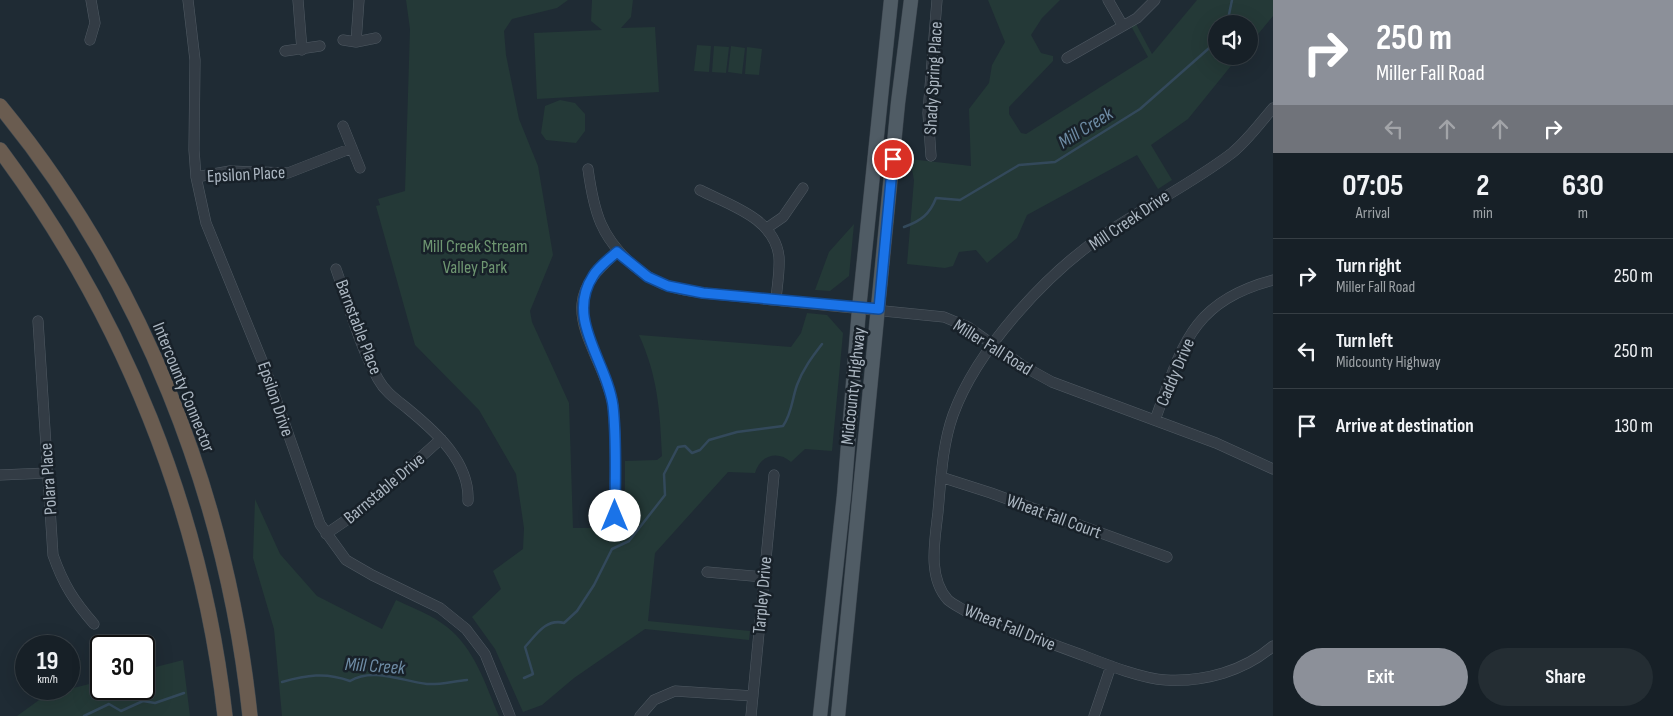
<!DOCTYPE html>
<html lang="en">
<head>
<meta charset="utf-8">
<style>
  body { margin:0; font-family:"Sofia Sans Condensed",sans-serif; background:#242d33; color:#f1f3f6; height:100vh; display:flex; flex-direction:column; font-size:19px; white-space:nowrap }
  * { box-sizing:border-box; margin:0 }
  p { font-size:16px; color:#9ea3a7 }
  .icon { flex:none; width:28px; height:28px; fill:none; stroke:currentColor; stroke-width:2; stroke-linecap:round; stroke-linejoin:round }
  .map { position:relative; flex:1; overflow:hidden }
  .sheet { display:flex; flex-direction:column; background:#172027; width:400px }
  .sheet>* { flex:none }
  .top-card { background:#8c9099; color:#fff; overflow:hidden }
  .controls { position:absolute; left:1208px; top:15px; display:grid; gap:10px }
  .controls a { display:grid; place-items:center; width:50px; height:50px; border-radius:50%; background:#172027; box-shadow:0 5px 20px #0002,0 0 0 1px #363e44; font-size:25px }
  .speed { position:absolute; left:15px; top:635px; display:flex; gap:10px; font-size:25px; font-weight:700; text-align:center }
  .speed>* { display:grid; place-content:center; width:65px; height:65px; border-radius:50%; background:#172027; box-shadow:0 5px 20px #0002,0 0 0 1px #363e44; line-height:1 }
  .speed small { font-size:12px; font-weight:400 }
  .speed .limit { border:2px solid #111; border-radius:8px; background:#fff; color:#111 }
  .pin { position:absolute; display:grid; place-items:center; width:42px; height:42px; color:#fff; margin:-21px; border:2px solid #fff; border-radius:50%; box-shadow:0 1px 5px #0007 }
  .me { position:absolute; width:55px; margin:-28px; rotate:0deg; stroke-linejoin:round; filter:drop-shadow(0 0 4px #0008) }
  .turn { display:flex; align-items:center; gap:18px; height:105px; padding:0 20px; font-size:22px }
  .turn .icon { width:65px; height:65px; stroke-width:2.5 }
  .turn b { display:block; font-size:35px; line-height:42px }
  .lanes { display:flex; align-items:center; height:48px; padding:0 20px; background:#0003; justify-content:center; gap:25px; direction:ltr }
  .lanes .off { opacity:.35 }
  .eta { display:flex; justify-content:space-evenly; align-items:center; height:85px; text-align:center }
  .eta b { font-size:30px; font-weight:700; line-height:35px }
  .button { display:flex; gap:10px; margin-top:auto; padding:10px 20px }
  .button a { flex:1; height:58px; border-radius:30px; background:#8c9099; color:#fff; font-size:20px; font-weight:700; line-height:58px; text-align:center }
  .button a+a { background:#242d33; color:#f1f3f6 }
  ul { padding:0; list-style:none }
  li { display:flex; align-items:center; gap:15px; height:75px; padding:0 20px; border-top:1px solid #363e44 }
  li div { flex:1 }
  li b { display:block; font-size:19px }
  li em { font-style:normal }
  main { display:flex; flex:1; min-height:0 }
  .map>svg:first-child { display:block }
  .green { fill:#243937 }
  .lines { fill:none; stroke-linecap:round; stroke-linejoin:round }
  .stream { stroke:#33495b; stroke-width:2.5 }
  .minor-casing { stroke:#505a63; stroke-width:11 }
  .major-casing { stroke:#3c454e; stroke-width:15 }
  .highway-casing { stroke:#3d474f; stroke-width:16 }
  .minor { stroke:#333c45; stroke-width:10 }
  .major { stroke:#505c65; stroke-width:14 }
  .highway { stroke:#6a5c50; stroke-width:15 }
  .route-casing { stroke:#114b97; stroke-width:12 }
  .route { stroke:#1a73e8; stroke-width:9 }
  .labels { text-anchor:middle; stroke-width:5; stroke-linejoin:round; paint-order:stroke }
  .street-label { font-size:18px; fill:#acb7c2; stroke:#182129 }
  .park-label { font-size:18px; fill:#6e9671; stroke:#182129 }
  .water-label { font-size:19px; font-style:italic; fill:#6e8ca5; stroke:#182129 }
</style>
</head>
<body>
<main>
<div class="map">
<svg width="1273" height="716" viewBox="0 0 1273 716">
  <rect width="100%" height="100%" fill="#1f2b34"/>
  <path class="green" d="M 406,0 L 568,0 L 557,8 L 512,19 L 504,31 L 506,55 L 519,119 L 538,166 L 553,255 L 530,311 L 532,322 L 569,403 L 573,528 L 605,528 L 625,506 L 625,461 L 657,460 L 662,456 C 660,411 658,377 639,335 L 791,347 L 801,333 L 807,313 L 827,315 L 843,333 L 832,451 L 805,449 L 791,462 C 778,450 760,455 755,473 L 728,472 L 655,553 L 648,621 L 750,631 L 749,640 L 645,629 L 574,678 L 542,705 L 523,712 L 495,649 L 472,617 L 501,589 L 493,571 L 523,549 L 524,528 L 516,474 L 479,410 L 415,345 L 376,206 L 380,205 L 378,199 L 405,191 L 410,29 Z
    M 592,0 L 633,0 L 631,17 L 621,28 L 655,27 L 659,92 L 537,99 L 534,33 L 602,30 L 591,21 Z
    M 988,0 L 1060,0 L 1042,18 L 1031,35 L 1041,53 L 1053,56 L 1053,61 L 1009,107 L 1009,114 L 1021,133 L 1026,134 L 1148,57 L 1131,26 L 1136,24 L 1152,54 L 1197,0 L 1273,0 L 1273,16 L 1249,45 L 1249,24 L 1216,24 L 1216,56 L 1239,56 L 1188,119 L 1151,145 L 1172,180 L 1158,189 L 1137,155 L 1027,215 L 1017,238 L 987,263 L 976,250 L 959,252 L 953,266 L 945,268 L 907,264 L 914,180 L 910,159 L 971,166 L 969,109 L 989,83 L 992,65 L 1005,42 Z
    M 697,45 L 711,46 L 709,72 L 694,71 Z
    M 714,46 L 729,47 L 726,73 L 712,72 Z
    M 731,46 L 745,48 L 742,74 L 728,72 Z
    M 747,47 L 762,49 L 759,75 L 745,74 Z
    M 560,100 L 575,103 L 585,114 L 585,131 L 576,143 L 546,140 L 541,133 L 545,106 Z
    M 854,224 L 849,276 L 830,291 L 815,290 L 829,252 Z
    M 255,499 L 280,554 L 317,596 L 382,629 L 396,600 C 413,608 432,615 447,627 C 475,649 485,684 499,716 L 282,716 L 274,629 L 253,558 Z
    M 183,660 L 190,716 L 17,716 L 46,695 L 101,681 L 101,689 L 144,689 L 144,670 Z"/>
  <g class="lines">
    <path class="stream" d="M 1227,24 L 1232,0
      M 904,227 C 921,221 930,214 936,198 L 960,200 L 1019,165 L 1055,162 L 1140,109 L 1216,42
      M 524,678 L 533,674 L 525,647 C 536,635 546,618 564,623 L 577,611 L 594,585 L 612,549 L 629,541 L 665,495 L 664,474 L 678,447 L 685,446 L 692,453 L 700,450 L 709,440 L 737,432 L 783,426 C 792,413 792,399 797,385 C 803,369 812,357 822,344
      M 282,682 C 306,675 326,672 350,681 C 373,667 402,681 427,684 C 440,685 454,681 467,680
      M 84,716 L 109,704 L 121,711 L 143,701 L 155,703 L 184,693"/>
    <defs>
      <path id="minor" d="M 188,0 L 195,60 L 194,150 L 196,177 L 206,223 L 265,368 L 320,524 L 346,560 L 372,575 L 440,608 L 466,629 L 485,654 L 510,716
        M 298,0 L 302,50
        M 1108,0 L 1123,26
        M 90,40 L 95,23 L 91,0
        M 343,40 L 356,42 L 376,38
        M 356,42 L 359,0
        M 285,51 L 320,46
        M 1067,58 L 1137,18 L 1155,0
        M 1273,108 C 1260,123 1248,140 1232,153 C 1193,183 1146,206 1105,234 C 1047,273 977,349 953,415 C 942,446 941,480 938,512 C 935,540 927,577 948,600 C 954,605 961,608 967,612 C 1006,627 1044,641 1082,655 C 1105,664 1142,679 1166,680 C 1205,682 1244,671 1273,646
        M 343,126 L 360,168
        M 931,156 L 928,113 L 937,0
        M 588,169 C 594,213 601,238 635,267 C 645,275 656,283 669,286 C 680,290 692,291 703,293 L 944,317 L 968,327 L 1023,366 L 1052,382 L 1216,443 L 1273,469
        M 196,177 L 230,171 L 288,173 L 352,148
        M 700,190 C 729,205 775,218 779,257 C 780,271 777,286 776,300
        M 767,228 L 783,217 L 803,188
        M 336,269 C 349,306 359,345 378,379 C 385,392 397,400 408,409 C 436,432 470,462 468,501
        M 38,321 L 53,555 C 63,584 74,601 94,624
        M 1155,420 C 1182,347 1190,302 1273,280
        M 0,475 L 47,473
        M 941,477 L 991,493 L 1167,557
        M 615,516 C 615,480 617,442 613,406 C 608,372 579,335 582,304 C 584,281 601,267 617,252
        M 326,534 L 364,508 L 441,439
        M 707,572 L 764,577
        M 640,716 L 654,700 L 675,691 L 753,696
        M 751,716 L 774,475
        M 1094,716 L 1111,666"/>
      <path id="major" d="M 820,716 L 844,495 L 859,309 L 891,0
        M 838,716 L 898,103 L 911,0"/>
      <path id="highway" d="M 0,106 C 141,277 227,496 250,716
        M 0,150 C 123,315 202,511 225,716"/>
    </defs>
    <use href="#minor" class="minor-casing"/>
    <use href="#major" class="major-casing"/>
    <use href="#highway" class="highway-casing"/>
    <use href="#minor" class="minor"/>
    <use href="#major" class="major"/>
    <use href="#highway" class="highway"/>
  </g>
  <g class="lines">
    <defs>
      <path id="route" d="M 615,516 C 615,480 617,442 613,406 C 607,361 565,319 593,276 C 598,267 609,259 617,252 L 648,277 L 668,286 L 703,293 L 879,309 L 893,159"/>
    </defs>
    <use href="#route" class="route-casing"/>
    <use href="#route" class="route"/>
  </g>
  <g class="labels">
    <g class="street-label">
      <text transform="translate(933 78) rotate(-87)" y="6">Shady Spring Place</text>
      <text transform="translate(246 174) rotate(-3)" y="6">Epsilon Place</text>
      <text transform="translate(1129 220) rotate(-34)" y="6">Mill Creek Drive</text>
      <text transform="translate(359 327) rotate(69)" y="6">Barnstable Place</text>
      <text transform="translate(993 347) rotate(32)" y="6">Miller Fall Road</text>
      <text transform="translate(1175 372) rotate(-67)" y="6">Caddy Drive</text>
      <text transform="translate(853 386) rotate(-84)" y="6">Midcounty Highway</text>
      <text transform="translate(184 387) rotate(68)" y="6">Intercounty Connector</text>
      <text transform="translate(276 399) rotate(71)" y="6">Epsilon Drive</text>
      <text transform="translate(48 479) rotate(-94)" y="6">Polara Place</text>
      <text transform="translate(384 488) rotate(-40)" y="6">Barnstable Drive</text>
      <text transform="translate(1054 516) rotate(20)" y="6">Wheat Fall Court</text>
      <text transform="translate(762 595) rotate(-85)" y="6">Tarpley Drive</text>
      <text transform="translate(1010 627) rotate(22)" y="6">Wheat Fall Drive</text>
    </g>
    <g class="park-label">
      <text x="475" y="252">Mill Creek Stream<tspan x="475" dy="21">Valley Park</tspan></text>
    </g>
    <g class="water-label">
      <text transform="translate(1085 127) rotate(-32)" y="7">Mill Creek</text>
      <text transform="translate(375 665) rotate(4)" y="7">Mill Creek</text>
    </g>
  </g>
</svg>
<div class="controls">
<a><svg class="icon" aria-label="sound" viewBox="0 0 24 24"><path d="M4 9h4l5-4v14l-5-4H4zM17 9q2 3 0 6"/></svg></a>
</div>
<div class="speed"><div>19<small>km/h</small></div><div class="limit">30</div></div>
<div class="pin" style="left:893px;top:159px;background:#d93025"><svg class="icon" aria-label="arrive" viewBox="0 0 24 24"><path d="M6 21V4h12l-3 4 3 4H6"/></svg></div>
<svg class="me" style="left:615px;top:516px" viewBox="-20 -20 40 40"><circle r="19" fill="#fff"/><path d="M0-13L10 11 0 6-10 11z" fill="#1a73e8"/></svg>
</div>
<section class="sheet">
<div class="top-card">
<div class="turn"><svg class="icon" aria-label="right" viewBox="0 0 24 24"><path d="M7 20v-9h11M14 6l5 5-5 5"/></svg><div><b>250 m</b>Miller Fall Road</div></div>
<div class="lanes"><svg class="icon off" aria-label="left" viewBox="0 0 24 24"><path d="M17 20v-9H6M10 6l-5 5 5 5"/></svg><svg class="icon off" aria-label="ahead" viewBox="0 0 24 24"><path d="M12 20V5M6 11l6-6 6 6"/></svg><svg class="icon off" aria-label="ahead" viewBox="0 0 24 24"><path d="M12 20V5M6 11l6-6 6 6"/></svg><svg class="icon" aria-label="right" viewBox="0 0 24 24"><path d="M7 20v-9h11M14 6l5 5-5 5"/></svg></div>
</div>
<div class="eta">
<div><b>07:05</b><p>Arrival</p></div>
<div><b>2</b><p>min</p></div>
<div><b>630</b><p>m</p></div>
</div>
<ul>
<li><svg class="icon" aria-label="right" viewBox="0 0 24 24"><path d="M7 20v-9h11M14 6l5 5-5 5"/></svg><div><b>Turn right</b><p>Miller Fall Road</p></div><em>250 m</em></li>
<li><svg class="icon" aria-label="left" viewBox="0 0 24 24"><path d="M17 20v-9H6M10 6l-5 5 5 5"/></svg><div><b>Turn left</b><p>Midcounty Highway</p></div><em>250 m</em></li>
<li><svg class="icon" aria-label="arrive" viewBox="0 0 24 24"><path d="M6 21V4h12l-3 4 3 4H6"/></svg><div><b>Arrive at destination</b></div><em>130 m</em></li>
</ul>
<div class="button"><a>Exit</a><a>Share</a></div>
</section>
</main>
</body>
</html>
